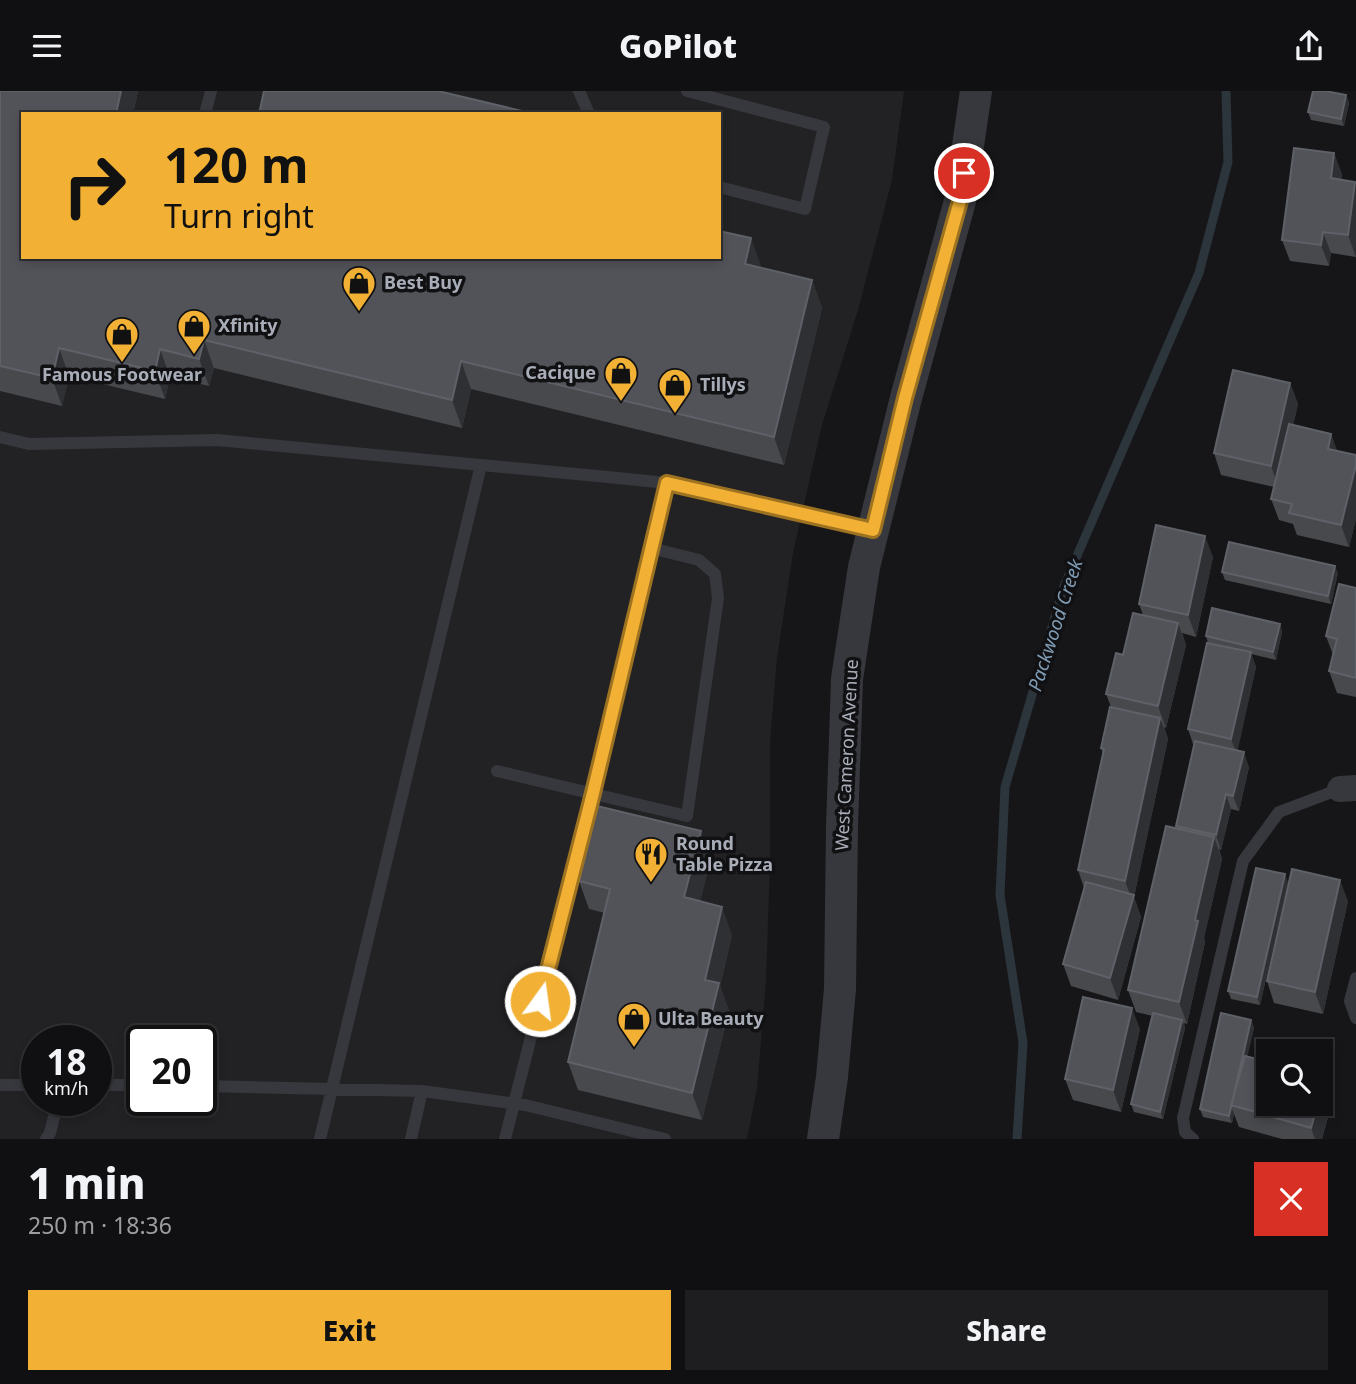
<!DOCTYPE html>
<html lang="en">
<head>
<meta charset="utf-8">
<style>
  body { margin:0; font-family:"Noto Sans",sans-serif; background:#1e1e20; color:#f1f3f6; height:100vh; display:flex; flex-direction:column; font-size:26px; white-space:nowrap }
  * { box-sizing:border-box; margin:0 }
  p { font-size:23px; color:#9c9d9f }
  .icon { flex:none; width:38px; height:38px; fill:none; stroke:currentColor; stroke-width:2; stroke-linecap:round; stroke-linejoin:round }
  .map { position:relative; height:1048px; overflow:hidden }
  .sheet { display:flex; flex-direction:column; background:#101012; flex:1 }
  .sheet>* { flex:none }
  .banner { position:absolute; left:21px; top:21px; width:700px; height:147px; border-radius:0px; box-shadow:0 4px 10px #0003,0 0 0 2px #303032; background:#f2b134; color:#111; overflow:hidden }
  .fabs { position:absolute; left:1256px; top:948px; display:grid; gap:14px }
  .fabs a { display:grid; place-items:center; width:77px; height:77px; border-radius:0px; background:#101012; box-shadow:0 4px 10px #0003,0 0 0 2px #303032; font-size:35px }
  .speed { position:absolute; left:21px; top:934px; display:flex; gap:14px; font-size:35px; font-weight:700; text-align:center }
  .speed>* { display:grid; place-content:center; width:91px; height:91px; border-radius:50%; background:#101012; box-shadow:0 4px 10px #0003,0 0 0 2px #303032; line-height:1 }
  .speed small { font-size:18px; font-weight:400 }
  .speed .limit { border:4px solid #111; border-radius:10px; background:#fff; color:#111 }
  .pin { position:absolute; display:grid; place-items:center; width:60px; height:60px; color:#fff; margin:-30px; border:4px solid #fff; border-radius:50%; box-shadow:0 2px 7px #0007 }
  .me { position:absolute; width:77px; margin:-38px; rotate:14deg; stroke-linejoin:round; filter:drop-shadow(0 0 5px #0008) }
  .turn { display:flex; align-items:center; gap:24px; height:147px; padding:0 28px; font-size:32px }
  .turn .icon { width:91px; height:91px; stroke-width:2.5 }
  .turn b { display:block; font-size:49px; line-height:60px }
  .round { display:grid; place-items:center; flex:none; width:74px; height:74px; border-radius:0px; background:#1e1e20 }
  .headline { display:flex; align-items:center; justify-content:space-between; height:119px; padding:0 28px }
  h1 { font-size:42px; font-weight:800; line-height:52px }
  .primary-button { display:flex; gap:14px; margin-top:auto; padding:14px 28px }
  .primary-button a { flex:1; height:80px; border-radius:0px; background:#f2b134; color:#111; font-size:28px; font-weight:800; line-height:80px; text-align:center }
  .primary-button a+a { background:#1e1e20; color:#f1f3f6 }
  header { display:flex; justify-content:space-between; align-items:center; height:91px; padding:0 28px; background:#101012; font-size:32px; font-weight:800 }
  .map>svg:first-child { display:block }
  .built { fill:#222225; fill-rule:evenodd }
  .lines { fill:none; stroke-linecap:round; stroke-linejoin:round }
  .stream { stroke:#2c353c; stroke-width:9 }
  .service { stroke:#37383d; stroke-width:12 }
  .minor { stroke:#37383d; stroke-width:26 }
  .tertiary { stroke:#37383d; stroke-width:32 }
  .wall { fill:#47494d }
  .shaded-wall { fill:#2f3033 }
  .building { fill:#525359; stroke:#5f6168; stroke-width:2 }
  .route-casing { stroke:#9d7322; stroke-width:18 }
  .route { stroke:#f2b134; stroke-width:12 }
  .labels { text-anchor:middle; stroke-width:7; stroke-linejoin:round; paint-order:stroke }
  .poi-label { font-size:18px; font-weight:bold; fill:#a8adb8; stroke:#111113; text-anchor:start }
  .street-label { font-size:18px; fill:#a8adb8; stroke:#111113 }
  .water-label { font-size:19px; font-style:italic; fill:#7f9bb3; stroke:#111113 }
</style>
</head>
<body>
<header><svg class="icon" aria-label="menu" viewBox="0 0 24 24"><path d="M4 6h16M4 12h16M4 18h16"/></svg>GoPilot<svg class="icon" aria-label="share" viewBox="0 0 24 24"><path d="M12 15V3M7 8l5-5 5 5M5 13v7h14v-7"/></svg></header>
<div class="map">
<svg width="1356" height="1048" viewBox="0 0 1356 1048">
  <rect width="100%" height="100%" fill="#161618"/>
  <path class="built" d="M 0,0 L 904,0 L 892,89 L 858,219 L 822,334 L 793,462 L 777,567 L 770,652 L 770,771 L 766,889 L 757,997 L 747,1048 L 0,1048 ZM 23,23 L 719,23 L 719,166 L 23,166 ZM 37,950 L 96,950 L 96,1010 L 37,1010 ZM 142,950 L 201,950 L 201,1010 L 142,1010 Z"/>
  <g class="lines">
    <path class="stream" d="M 1017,1048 L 1023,952 L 1000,804 L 1005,696 L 1064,495 L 1199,182 L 1228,71 L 1226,0"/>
    <path class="service" d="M 579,0 L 589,23
      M 687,0 L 824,36 L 805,118 L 719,96
      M 205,23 L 211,0
      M 0,346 L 29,353 L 217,349 L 618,387 L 667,392 L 873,439
      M 497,680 L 687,725 L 718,507 L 715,483 L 699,469 L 651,457 L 667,392
      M 1356,887 L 1350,910 L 1356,927
      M 0,994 L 37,994
      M 96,994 L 142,994
      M 201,995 L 422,1000 L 525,1014 L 665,1048
      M 46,1048 L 50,1042 L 58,1010
      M 320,1048 L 481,374
      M 411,1048 L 422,1000
      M 505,1048 L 593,702 L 651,457
      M 1193,1048 L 1185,1041 L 1183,1027 L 1243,770 L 1279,721 L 1340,698"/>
    <path class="minor" d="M 1340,698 L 1356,697"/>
    <path class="tertiary" d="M 823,1048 L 832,986 L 840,898 L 842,735 L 847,588 L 864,476 L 906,307 L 960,110 L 976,0"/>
  </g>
  <path class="wall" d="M 0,0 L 138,0 L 133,23 L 23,23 L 23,166 L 761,175 L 761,177 L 812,189 L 822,217 L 784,374 L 471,298 L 462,337 L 214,277 L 209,295 L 170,286 L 165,308 L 69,285 L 62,315 L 0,300 Z
    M 1346,4 L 1349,12 L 1344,35 L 1311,29 L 1308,21 Z
    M 1334,62 L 1342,84 L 1341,89 L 1355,91 L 1356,93 L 1356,166 L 1331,162 L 1329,175 L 1290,170 L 1282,149 Z
    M 1290,292 L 1298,313 L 1293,334 L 1331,343 L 1337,360 L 1356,364 L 1356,428 L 1349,456 L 1297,444 L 1293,433 L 1279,429 L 1271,408 L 1274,396 L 1221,384 L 1214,362 Z
    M 1213,466 L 1196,546 L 1182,542 L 1186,554 L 1166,637 L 1164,636 L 1168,648 L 1134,806 L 1141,826 L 1118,909 L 1071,895 L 1063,873 L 1084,797 L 1078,779 L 1103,663 L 1101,657 L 1111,616 L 1106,603 L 1123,564 L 1143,524 L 1139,513 Z
    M 1222,481 L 1338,482 L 1331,513 L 1225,489 Z
    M 1356,497 L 1356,606 L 1337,602 L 1329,580 L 1333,564 L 1326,545 Z
    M 1280,533 L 1282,541 L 1276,569 L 1251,563 L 1256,576 L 1237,660 L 1249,676 L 1239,720 L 1231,718 L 1221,759 L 1219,758 L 1222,768 L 1204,847 L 1205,851 L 1187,933 L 1184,932 L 1185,937 L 1163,1028 L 1134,1021 L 1131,1013 L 1153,925 L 1136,921 L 1128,899 L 1177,738 L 1176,735 L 1194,654 L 1193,653 L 1188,638 L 1208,552 L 1206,545 Z
    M 711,768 L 700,810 L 732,844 L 720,895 L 729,920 L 702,1029 L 578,999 L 568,971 L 605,822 L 589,818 L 579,790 Z
    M 1288,791 L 1260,914 L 1231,908 L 1228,900 Z
    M 1348,810 L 1323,923 L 1274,912 L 1267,890 Z
    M 1251,929 L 1254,937 L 1247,965 L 1325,987 L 1333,1008 L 1322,1048 L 1282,1048 L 1239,1036 L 1234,1023 L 1232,1032 L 1203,1026 L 1200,1018 Z
    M 1140,938 L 1121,1021 L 1073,1009 L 1065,988 Z"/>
  <path class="shaded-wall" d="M 121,0 L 138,0 L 133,23 L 116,23 Z
    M 1346,4 L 1349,12 L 1344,35 L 1341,28 Z
    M 1334,62 L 1342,84 L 1339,109 L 1331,87 Z
    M 1355,91 L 1356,93 L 1356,166 L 1348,144 Z
    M 1323,141 L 1331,162 L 1329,175 L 1321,154 Z
    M 751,147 L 761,175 L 755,200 L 745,173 Z
    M 812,189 L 822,217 L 784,374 L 774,346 Z
    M 204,249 L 214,277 L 209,295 L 199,268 Z
    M 59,257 L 69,285 L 62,315 L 52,287 Z
    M 160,258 L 170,286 L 165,308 L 155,280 Z
    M 461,270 L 471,298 L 462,337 L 452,309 Z
    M 1290,292 L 1298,313 L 1279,397 L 1271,375 Z
    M 1331,343 L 1339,365 L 1328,358 Z
    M 1356,374 L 1356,428 L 1349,456 L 1341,434 Z
    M 1205,445 L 1213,466 L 1196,546 L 1188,524 Z
    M 1335,475 L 1338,482 L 1331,513 L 1328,505 Z
    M 1178,532 L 1186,554 L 1166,637 L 1158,615 Z
    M 1280,533 L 1282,541 L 1276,569 L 1273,561 Z
    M 1251,561 L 1256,576 L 1237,663 L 1231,648 Z
    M 1160,627 L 1168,648 L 1134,806 L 1141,826 L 1118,909 L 1110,887 L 1132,809 L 1125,790 Z
    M 1244,661 L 1249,676 L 1239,720 L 1233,705 Z
    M 1226,703 L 1231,718 L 1221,759 L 1216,744 Z
    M 701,740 L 711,768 L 694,834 L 684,806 Z
    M 1214,746 L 1222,768 L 1204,847 L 1205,851 L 1187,933 L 1179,911 L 1195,829 Z
    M 1285,783 L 1288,791 L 1260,914 L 1257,906 Z
    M 1340,789 L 1348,810 L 1323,923 L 1315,901 Z
    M 722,816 L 732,844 L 720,895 L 729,920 L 702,1029 L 692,1002 L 705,889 Z
    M 1132,917 L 1140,938 L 1121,1021 L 1113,999 Z
    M 1182,929 L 1185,937 L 1163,1028 L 1160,1021 Z
    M 1251,929 L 1254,937 L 1236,1016 L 1232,1014 Z
    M 1325,987 L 1333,1008 L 1322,1048 L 1315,1048 L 1311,1037 L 1318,1013 L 1321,1013 L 1321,1001 Z
    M 1231,1015 L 1234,1023 L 1232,1032 L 1229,1025 Z"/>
  <path class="building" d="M 0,0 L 121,0 L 116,23 L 23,23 L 23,166 L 719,166 L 719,140 L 751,147 L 745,173 L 812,189 L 774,346 L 461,270 L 452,309 L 204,249 L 199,268 L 160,258 L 155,280 L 59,257 L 52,287 L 0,275 Z
    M 264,0 L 438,0 L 522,20 L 521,23 L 259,23 Z
    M 1313,0 L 1325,0 L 1346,4 L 1341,28 L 1308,21 Z
    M 1294,57 L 1334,62 L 1331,87 L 1355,91 L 1348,144 L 1323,141 L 1321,154 L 1282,149 Z
    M 1233,279 L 1290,292 L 1271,375 L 1214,362 Z
    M 1289,333 L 1331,343 L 1328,358 L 1356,364 L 1356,374 L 1341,434 L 1289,422 L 1292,413 L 1271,408 Z
    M 1156,434 L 1205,445 L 1188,524 L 1139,513 Z
    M 1229,451 L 1335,475 L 1328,505 L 1222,481 Z
    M 1339,493 L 1356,497 L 1356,587 L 1329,580 L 1337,548 L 1326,545 Z
    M 1212,517 L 1280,533 L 1273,561 L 1206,545 Z
    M 1133,522 L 1178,532 L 1158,615 L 1106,603 L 1116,562 L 1123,564 Z
    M 1207,552 L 1251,561 L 1231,648 L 1188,638 Z
    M 1110,616 L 1160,627 L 1125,790 L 1078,779 L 1104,658 L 1101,657 Z
    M 1195,650 L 1244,661 L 1233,705 L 1226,703 L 1216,744 L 1176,735 Z
    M 597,715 L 701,740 L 684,806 L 722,816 L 705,889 L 719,892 L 692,1002 L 568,971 L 610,798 L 579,790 Z
    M 1166,735 L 1214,746 L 1195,829 L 1198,830 L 1179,911 L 1128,899 Z
    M 1256,777 L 1285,783 L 1257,906 L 1228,900 Z
    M 1292,778 L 1340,789 L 1315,901 L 1267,890 Z
    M 1086,791 L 1134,804 L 1110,887 L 1063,873 Z
    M 1083,906 L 1132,917 L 1113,999 L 1065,988 Z
    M 1153,922 L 1182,929 L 1160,1021 L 1131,1013 Z
    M 1221,922 L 1251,929 L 1229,1025 L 1200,1018 Z
    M 1245,965 L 1269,971 L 1269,1013 L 1318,1013 L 1311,1037 L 1231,1014 Z
    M 1321,986 L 1325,987 L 1321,1001 Z"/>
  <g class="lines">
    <defs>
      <path id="route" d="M 540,910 L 593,702 L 667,392 L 873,439 L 905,307 L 960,110 L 964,82"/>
    </defs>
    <use href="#route" class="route-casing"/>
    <use href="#route" class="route"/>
  </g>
  <defs>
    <symbol id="shop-pin" viewBox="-11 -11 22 30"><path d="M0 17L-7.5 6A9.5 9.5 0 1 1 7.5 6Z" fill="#f2b134" stroke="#111113"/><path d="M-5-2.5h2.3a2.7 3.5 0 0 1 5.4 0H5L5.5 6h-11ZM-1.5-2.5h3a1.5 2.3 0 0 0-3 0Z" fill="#111"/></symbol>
    <symbol id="restaurant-pin" viewBox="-11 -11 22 30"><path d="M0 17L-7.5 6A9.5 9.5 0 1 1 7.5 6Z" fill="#f2b134" stroke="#111113"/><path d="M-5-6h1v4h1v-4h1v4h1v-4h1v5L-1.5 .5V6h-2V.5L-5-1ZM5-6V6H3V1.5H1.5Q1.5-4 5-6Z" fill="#111"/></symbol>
  </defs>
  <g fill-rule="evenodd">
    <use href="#shop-pin" x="340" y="173" width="38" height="52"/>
    <use href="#shop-pin" x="175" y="216" width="38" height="52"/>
    <use href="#shop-pin" x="103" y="224" width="38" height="52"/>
    <use href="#shop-pin" x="602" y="263" width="38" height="52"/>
    <use href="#shop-pin" x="656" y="275" width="38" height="52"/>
    <use href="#restaurant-pin" x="632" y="744" width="38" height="52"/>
    <use href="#shop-pin" x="615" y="909" width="38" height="52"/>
  </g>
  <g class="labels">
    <g class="poi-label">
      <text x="384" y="198">Best Buy</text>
      <text x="218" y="241">Xfinity</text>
      <text x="596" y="288" text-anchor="end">Cacique</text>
      <text x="122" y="290" text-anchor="middle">Famous Footwear</text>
      <text x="700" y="300">Tillys</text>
      <text x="676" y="759">Round<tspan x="676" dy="21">Table Pizza</tspan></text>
      <text x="658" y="934">Ulta Beauty</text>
    </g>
    <g class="street-label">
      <text transform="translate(847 664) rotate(-87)" y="6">West Cameron Avenue</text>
    </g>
    <g class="water-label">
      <text transform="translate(1055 534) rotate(-72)" y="7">Packwood Creek</text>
    </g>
  </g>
</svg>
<div class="fabs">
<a><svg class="icon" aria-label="search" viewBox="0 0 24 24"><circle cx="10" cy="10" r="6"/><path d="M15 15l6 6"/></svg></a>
</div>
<div class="speed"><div>18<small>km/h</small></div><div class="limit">20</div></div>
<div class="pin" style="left:964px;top:82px;background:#d93025"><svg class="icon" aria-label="arrive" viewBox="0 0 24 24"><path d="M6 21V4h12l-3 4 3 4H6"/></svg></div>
<svg class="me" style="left:540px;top:910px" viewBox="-20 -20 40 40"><circle r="17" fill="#f2b134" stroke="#fff" stroke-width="3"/><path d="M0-11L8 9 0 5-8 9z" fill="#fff"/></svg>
<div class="banner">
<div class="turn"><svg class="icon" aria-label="right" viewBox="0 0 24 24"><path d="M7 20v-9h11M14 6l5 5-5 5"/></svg><div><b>120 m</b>Turn right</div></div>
</div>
</div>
<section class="sheet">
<div class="headline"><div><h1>1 min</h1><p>250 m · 18:36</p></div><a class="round" style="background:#d93025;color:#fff"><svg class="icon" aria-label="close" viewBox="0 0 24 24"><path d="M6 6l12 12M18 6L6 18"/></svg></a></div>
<div class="primary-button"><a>Exit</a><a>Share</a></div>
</section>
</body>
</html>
